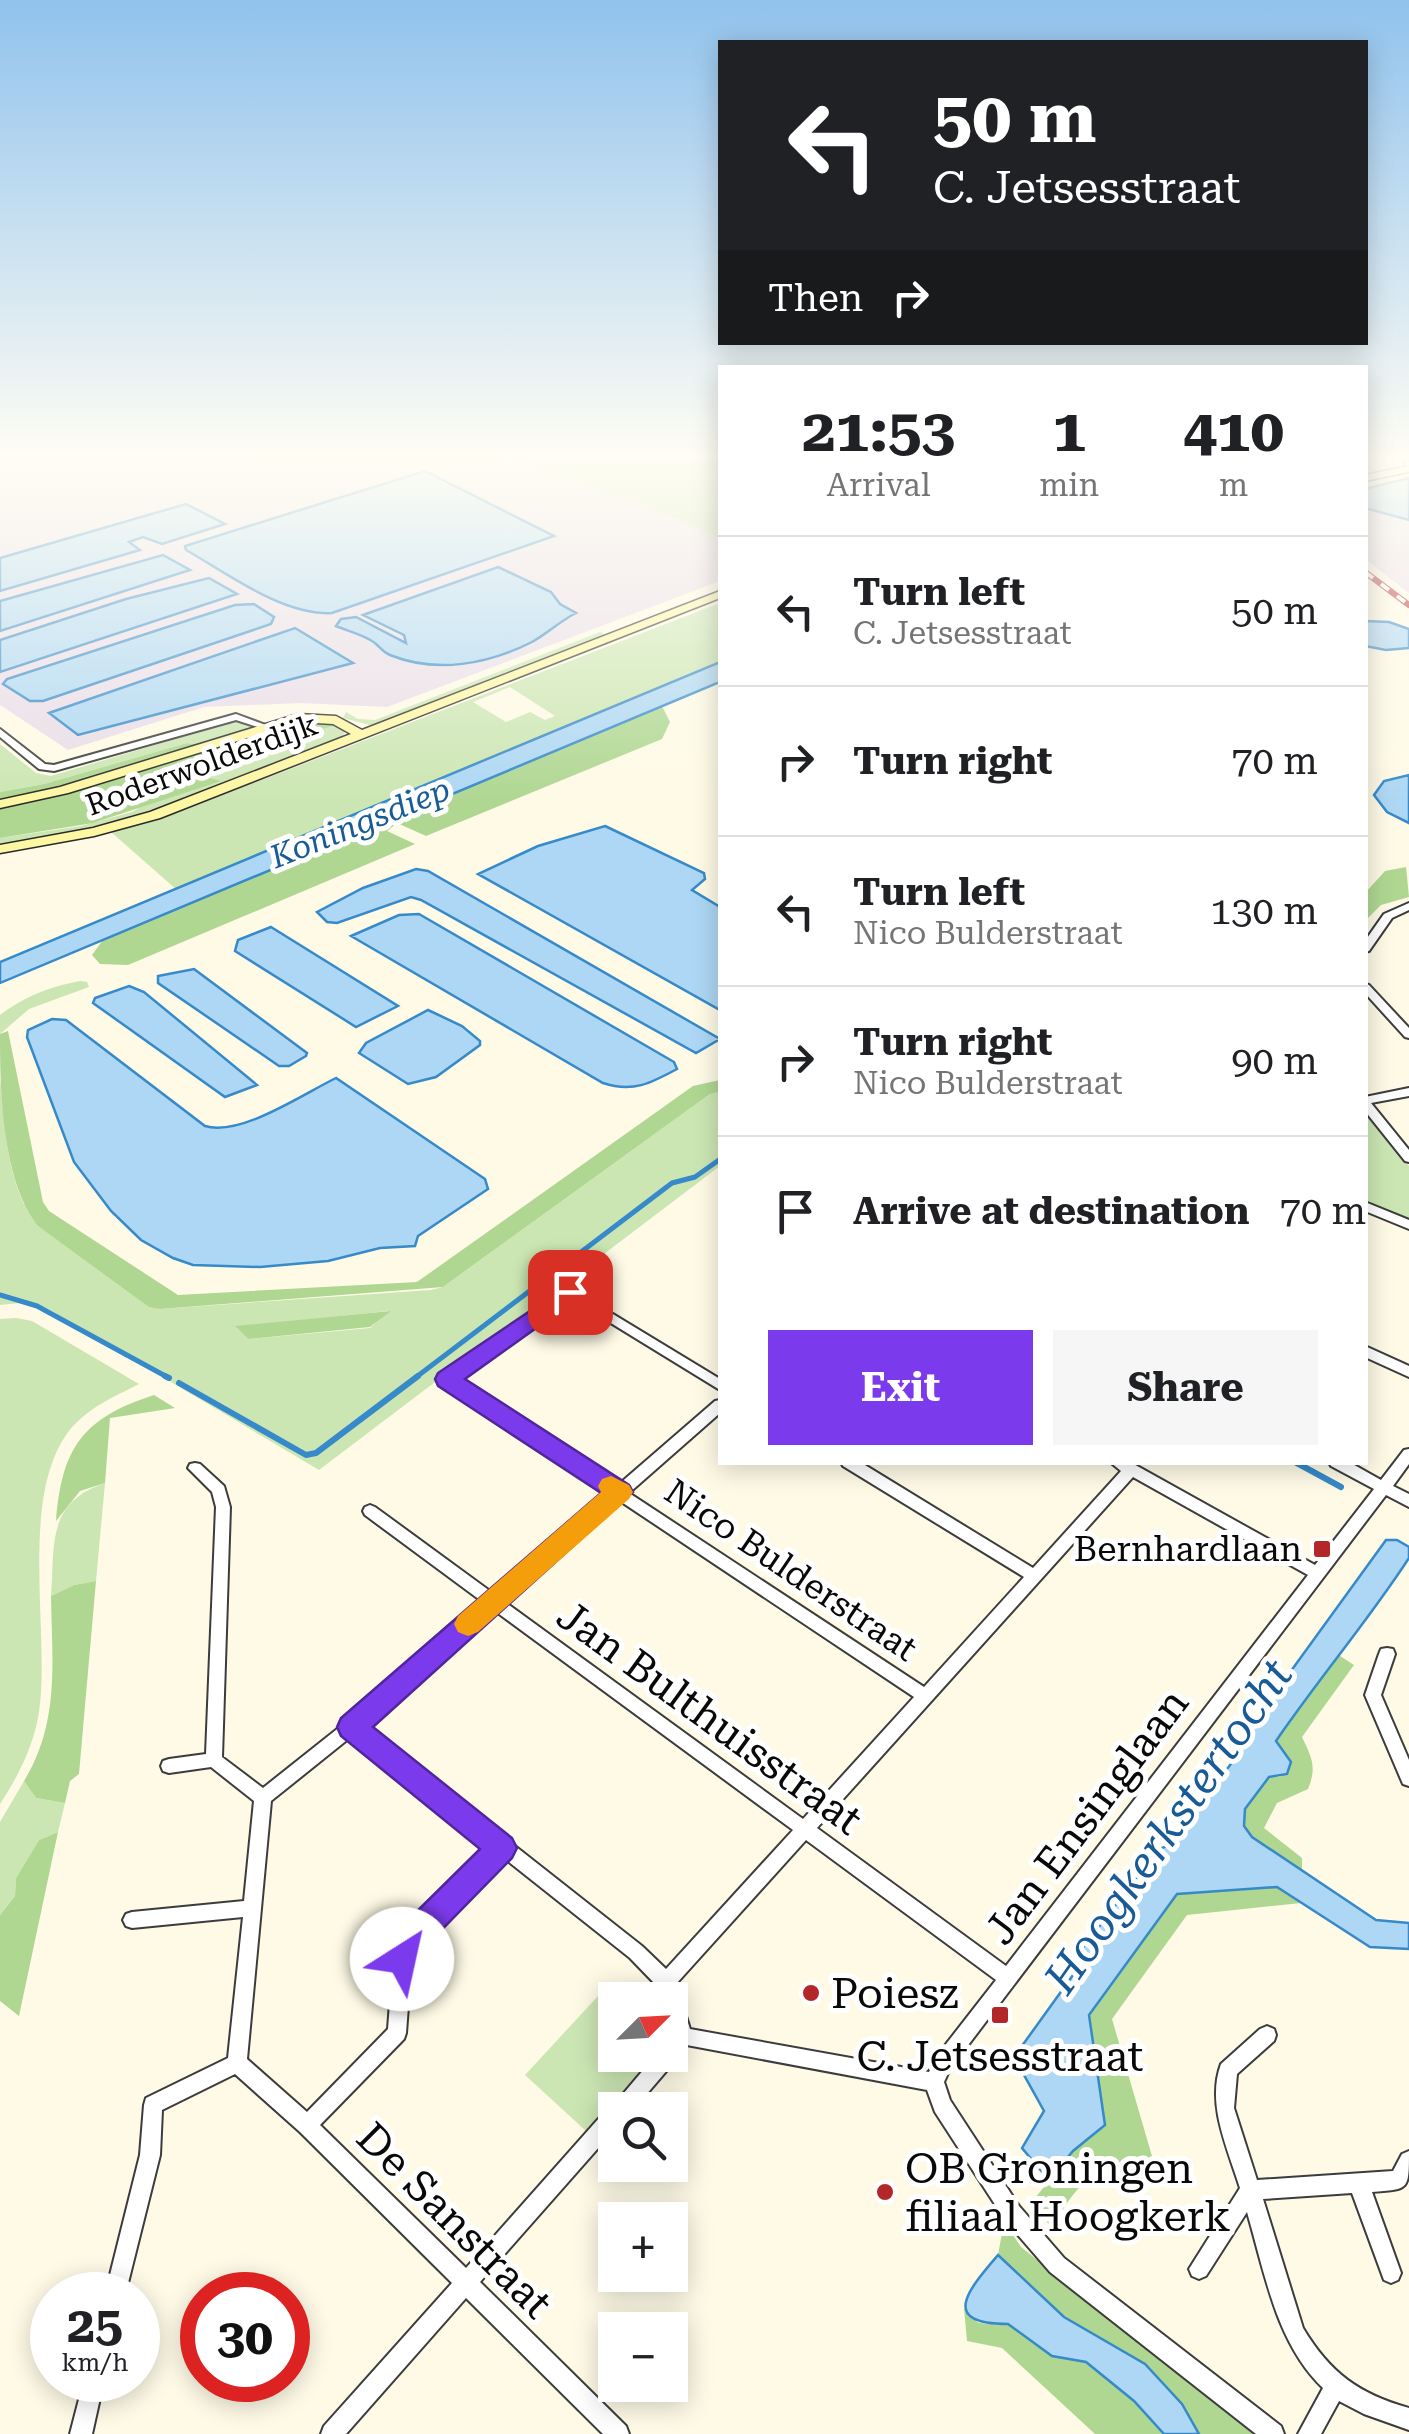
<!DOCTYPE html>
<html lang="en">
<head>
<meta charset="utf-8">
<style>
  body { margin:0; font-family:"Roboto Serif",serif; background:#f6f6f6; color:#202124; height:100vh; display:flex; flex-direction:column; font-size:38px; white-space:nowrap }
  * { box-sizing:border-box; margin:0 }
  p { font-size:32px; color:#757577 }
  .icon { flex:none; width:55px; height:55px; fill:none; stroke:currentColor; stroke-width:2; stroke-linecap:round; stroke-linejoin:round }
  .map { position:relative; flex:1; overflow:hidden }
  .side { position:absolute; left:718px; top:365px; width:650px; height:1100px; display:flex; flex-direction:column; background:#fff; border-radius:0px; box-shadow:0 5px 25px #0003 }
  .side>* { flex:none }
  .banner { position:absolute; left:718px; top:40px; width:650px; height:305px; border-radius:0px; box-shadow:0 5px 25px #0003; background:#202124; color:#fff; overflow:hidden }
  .needle { width:65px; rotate:66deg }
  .controls { position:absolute; left:598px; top:1982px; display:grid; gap:20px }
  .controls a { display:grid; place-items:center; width:90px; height:90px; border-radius:0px; background:#fff; box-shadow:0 5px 25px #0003; font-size:50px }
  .speed { position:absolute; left:30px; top:2272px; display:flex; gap:20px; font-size:50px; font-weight:700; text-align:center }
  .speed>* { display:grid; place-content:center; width:130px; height:130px; border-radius:50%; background:#fff; box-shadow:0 5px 25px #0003; line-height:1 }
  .speed small { font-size:25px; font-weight:400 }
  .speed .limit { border:15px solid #d22; background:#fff; color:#111 }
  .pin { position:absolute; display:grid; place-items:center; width:85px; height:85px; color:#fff; margin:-42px; border-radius:20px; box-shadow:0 5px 15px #0006 }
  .me { position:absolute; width:110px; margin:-55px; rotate:35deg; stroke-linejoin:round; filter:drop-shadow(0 0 8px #0008) }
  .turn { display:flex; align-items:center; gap:35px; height:210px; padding:0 50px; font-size:45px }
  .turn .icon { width:130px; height:130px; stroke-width:2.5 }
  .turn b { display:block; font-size:70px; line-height:85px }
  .then { display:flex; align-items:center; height:95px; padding:0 50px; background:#0003; gap:20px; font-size:38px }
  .eta { display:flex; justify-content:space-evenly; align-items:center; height:170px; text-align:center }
  .eta b { font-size:60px; font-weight:700; line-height:70px }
  .cta { display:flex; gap:20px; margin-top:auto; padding:20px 50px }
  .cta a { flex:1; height:115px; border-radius:0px; background:#7c3aed; color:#fff; font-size:40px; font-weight:700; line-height:115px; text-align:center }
  .cta a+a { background:#f6f6f6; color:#202124 }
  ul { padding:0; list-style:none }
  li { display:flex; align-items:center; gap:30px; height:150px; padding:0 50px; border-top:2px solid #e0e0e0 }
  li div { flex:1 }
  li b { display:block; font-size:38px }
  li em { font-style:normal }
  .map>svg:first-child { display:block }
  .industrial { fill:#e8dde9 }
  .green { fill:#cce6b3; fill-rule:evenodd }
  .forest { fill:#afd792 }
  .water { fill:#add7f4; stroke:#368ac9; stroke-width:2.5 }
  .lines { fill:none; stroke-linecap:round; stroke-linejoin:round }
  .stream-far1 { stroke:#368ac9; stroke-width:5 }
  .stream { stroke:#368ac9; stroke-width:6 }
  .street-casing { stroke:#3c3c3c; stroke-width:4 }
  .secondary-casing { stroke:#2b2b2b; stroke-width:3 }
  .street { fill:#fff; fill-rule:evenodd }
  .secondary { fill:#fdf6a3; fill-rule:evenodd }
  .rail-casing { stroke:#b42729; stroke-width:6 }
  .rail { stroke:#fff; stroke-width:4; stroke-dasharray:10; stroke-linecap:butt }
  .route { fill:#7c3aed; stroke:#51269a; stroke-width:2.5 }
  .slow { fill:#f59e0b }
  .poi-dot { fill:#b42729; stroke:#fff; stroke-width:4 }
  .labels { text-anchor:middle; stroke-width:10; stroke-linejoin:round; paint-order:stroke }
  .far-street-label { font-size:30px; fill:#090909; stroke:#fff }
  .far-water-label { font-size:32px; font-style:italic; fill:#185b96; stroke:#fff }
  .poi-label { font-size:35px; fill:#090909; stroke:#fff; text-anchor:end }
  .street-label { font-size:35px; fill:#090909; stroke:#fff }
  .near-street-label { font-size:42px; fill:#090909; stroke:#fff }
  .near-poi-label { font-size:42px; fill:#090909; stroke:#fff; text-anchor:start }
  .near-water-label { font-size:45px; font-style:italic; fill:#185b96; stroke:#fff }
</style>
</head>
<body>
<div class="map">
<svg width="1409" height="2434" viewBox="0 0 1409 2434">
  <rect width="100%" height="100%" fill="#fefae6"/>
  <path class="industrial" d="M 0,460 L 720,460 L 720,581 L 387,707 L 301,703 L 204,707 L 68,750 L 0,705 Z
    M 1365,505 L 1409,518 L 1409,593 L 1365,559 Z"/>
  <path class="green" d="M 527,460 L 720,460 L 720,538 L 631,498 L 603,494 Z
    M 720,603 L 720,662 L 177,890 L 111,832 L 187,809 ZM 510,687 L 555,716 L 545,720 L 530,712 L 506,722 L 473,702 Z
    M 600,632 L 608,636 L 377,727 L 343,718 L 346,712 L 358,719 L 375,720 Z
    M 232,722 L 245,722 L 254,729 L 203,745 L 187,743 L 44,784 L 0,792 L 0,744 L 36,773 L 51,776 Z
    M 339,724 L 345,732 L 339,741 C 224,786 123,826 0,846 L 0,838 L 81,826 L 132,812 L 197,775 L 164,786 L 160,781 Z
    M 80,981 L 87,982 L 89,987 L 29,1009 L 0,1034 L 0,1015 C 26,996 48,987 80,981 Z
    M 0,1077 C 5,1125 6,1187 38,1226 L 159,1309 L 431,1290 L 443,1287 L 710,1094 L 720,1092 L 720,1166 L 319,1470 L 48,1309 L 20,1303 L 0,1305 ZM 389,1311 L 370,1328 L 248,1339 L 236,1327 Z
    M 1365,1113 L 1409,1166 L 1409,1220 L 1365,1200 Z
    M 16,1318 L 32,1321 L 139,1384 C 117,1395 92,1406 74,1425 C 16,1489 51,1633 39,1712 C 34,1745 18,1777 0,1804 L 0,1319 Z
    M 105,1483 L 96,1581 L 74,1585 L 51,1596 C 55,1544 46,1503 105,1483 Z
    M 24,1781 L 36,1798 L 65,1803 L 58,1832 L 39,1840 L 16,1878 L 15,1896 L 0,1915 L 0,1965 L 0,1822 Z
    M 599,1995 L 615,2006 L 615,2055 L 656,2055 L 586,2131 L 525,2075 Z"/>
  <path class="forest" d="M 662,706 L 670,722 L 662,739 L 426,836 L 397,823 L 387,831 L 415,844 L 128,965 L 100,964 L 92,955 L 103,940 Z
    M 302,722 L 339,724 L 161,781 L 165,786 L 197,775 L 221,781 L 93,823 L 0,838 L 0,807 L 56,796 Z
    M 187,743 L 203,745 L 52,790 L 0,801 L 0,792 L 44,784 Z
    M 1406,867 L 1409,897 L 1381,905 L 1365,921 L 1365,893 L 1385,871 Z
    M 8,1031 L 43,1202 L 49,1211 L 178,1295 L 417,1282 L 693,1086 L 720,1080 L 720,1092 L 710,1094 L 443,1287 L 160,1309 L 149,1307 L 38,1226 C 2,1181 0,1090 0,1034 Z
    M 391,1311 L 370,1327 L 248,1339 L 235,1326 Z
    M 154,1395 L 175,1408 L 110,1418 L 105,1483 L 80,1491 L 56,1521 C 62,1447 83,1418 154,1395 Z
    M 96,1581 L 79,1774 L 70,1781 L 65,1803 L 36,1798 L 24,1781 C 60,1722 52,1662 51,1596 L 74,1585 Z
    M 1337,1654 L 1354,1665 L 1302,1737 C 1312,1758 1317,1767 1308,1789 L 1277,1803 L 1264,1828 L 1302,1858 L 1302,1871 L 1252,1837 L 1243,1826 L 1245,1809 L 1269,1776 L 1280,1777 L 1290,1762 L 1276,1741 Z
    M 58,1832 L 19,2016 L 0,2001 L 0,1915 L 15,1896 L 16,1878 L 39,1840 Z
    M 1277,1887 L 1301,1903 L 1187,1915 L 1112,2019 L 1154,2163 C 1136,2174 1127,2168 1108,2172 C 1079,2177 1065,2206 1052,2228 L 1031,2203 L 1073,2151 L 1105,2125 L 1089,2016 L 1177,1894 Z
    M 1004,2222 L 1021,2247 L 1256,2434 L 1199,2434 L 1182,2404 L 1145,2364 L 1064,2317 L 998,2255 Z
    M 964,2308 C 980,2334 989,2318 1010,2325 C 1027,2331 1037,2350 1054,2356 C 1063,2360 1074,2357 1084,2361 C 1114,2373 1144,2409 1164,2434 L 1095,2434 L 1002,2348 L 967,2341 Z"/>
  <path class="water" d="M 425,471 L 554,536 L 332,613 C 283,616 227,573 186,550 L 185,546 Z
    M 1409,478 L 1409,520 L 1365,508 L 1365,489 Z
    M 186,504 L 225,524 L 162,544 L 143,537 L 129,542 L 140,550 L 0,591 L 0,558 Z
    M 163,555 L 190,570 L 0,631 L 0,601 Z
    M 498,567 L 551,592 L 560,604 L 576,613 C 560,621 547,634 532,642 C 488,664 437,674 390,655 C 382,652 379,645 372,641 C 361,634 348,631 336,626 L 341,619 L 356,617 L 406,643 L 404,635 L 363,615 Z
    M 209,578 L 237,594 L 0,672 L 0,640 L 126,599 Z
    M 254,604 L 274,617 L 271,624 L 43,701 L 30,701 L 3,684 L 7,679 L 235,605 Z
    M 1365,621 L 1389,622 L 1409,629 L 1409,648 L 1386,650 L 1365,646 Z
    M 295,628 L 353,663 L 78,735 L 49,713 Z
    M 720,662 L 720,682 L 0,983 L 0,962 Z
    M 1409,775 L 1409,823 L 1387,812 L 1374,795 L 1384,781 Z
    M 605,826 L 704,873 L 705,879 L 692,890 L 720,907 L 720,1010 L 478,874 L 538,846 Z
    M 416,869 L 428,871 L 720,1039 L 696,1053 L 421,900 L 411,897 L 337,923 L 327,922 L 317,912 L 363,888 Z
    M 419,914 L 674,1062 L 677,1069 C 651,1083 633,1093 603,1083 L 351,936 L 399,915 Z
    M 271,927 L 398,1006 L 356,1027 L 235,951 L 238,940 Z
    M 194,969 L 307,1053 L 306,1056 L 289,1066 L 279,1066 L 158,983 L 158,976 Z
    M 129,986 L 144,992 L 257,1085 L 225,1097 L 93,1003 L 95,998 Z
    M 428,1010 L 462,1026 L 480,1041 L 480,1045 L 436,1077 L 408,1084 L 359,1053 L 366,1043 Z
    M 52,1019 L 66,1020 L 205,1126 C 240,1137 303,1094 336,1078 L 485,1179 L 488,1189 L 418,1236 L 415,1246 L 380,1248 L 328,1261 L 260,1267 L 193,1265 L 173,1258 L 141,1240 L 111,1211 L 74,1162 L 27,1037 L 28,1030 Z
    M 1386,1540 L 1397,1540 L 1409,1547 L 1409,1558 C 1368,1621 1320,1677 1276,1741 L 1291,1762 L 1287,1774 L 1269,1777 L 1245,1809 L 1244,1826 L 1252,1837 L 1376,1920 L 1409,1923 L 1409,1949 L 1370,1947 L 1277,1887 L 1177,1894 L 1089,2015 L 1105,2125 L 1073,2151 L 1049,2180 L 1022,2148 L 1044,2111 L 1014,2057 L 1073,1975 L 1074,1959 L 1159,1849 L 1173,1844 L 1238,1754 L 1235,1748 Z
    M 998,2255 L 1064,2317 L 1145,2364 L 1182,2404 L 1199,2434 L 1164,2434 L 1134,2401 L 1086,2362 L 1052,2356 L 1008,2324 C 938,2324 969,2289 998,2255 Z"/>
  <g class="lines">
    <path class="stream-far1" d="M 0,1295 L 37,1306 L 169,1378
      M 415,1378 L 672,1183 L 695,1177 L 719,1160"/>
    <path class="stream" d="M 165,1376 L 169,1378
      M 179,1383 L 306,1455 L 316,1453 L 418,1376
      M 1295,1462 L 1341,1487"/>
    <defs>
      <path id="street" d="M 1409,461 L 1409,466 L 1405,465 L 1405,463 Z
        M 236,714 L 271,727 L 267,730 L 236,720 L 54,771 L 39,769 L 0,737 L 0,729 L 45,764 L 54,765 Z
        M 1409,903 L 1409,910 L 1392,918 L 1369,951 L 1365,952 L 1365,941 L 1384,914 Z
        M 1365,984 L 1369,985 L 1409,1028 L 1409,1038 L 1405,1037 L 1365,993 Z
        M 1409,1088 L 1409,1096 L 1371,1103 L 1409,1150 L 1409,1162 L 1405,1161 L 1365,1111 L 1365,1097 Z
        M 1365,1202 L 1409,1220 L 1409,1229 L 1365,1211 Z
        M 570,1288 L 720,1379 L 720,1390 L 570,1298 L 457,1379 L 618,1485 L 715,1401 L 720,1400 L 720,1413 L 629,1493 L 924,1687 L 1024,1577 L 843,1466 L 841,1462 L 860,1462 L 1033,1568 L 1121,1471 L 1110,1462 L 1130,1462 L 1315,1565 L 1374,1489 L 1331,1466 L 1329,1462 L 1349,1462 L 1381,1480 L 1404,1450 L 1409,1449 L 1409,1464 L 1393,1486 L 1409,1494 L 1409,1507 L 1386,1495 L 950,2069 L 944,2082 L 950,2100 L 1019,2206 L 1064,2258 L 1281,2426 L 1284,2434 L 1256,2434 L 1050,2272 L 1005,2220 L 935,2112 L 927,2090 L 676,2043 L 670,2025 L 670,2000 L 662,2000 L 658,1987 L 630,1958 L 504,1858 L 414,1947 L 412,1952 L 406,2033 L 404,2039 L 320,2125 L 466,2268 L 608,2108 L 612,2107 L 656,2055 L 670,2055 L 670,2047 L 675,2049 L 677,2055 L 675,2061 L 633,2110 L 615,2110 L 615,2129 L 480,2282 L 626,2426 L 629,2434 L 603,2434 L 466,2298 L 346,2434 L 321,2434 L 324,2426 L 452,2283 L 300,2132 L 235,2074 L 162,2110 L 160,2155 L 125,2295 L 105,2295 L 140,2155 L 144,2105 L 146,2098 L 228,2058 L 243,1917 L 132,1928 L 126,1926 L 123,1920 L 126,1914 L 132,1912 L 244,1901 L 254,1801 L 211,1767 L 169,1773 L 163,1771 L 161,1766 L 163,1761 L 169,1759 L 206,1754 L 216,1507 L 212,1492 L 188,1468 L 190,1464 L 195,1463 L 200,1464 L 224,1486 L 230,1507 L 222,1757 L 263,1788 L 346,1722 L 484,1603 L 365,1515 L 363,1511 L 365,1507 L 370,1505 L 375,1507 L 494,1594 L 609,1494 L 442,1382 L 440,1379 L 442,1376 ZM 1133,1477 L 1308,1575 L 1006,1966 L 817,1828 ZM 620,1501 L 914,1697 L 803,1819 L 505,1602 ZM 495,1611 L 793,1830 L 666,1969 L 642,1946 L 364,1727 ZM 352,1736 L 491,1847 L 402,1935 L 394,1951 L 388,2029 L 307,2112 L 247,2059 L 271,1801 ZM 806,1840 L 996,1980 L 936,2057 L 929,2072 L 690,2029 L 676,1984 Z
        M 1365,1346 L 1409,1366 L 1409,1377 L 1365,1357 Z
        M 1387,1648 L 1393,1649 L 1395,1654 L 1381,1695 L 1409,1760 L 1409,1786 L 1403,1784 L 1365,1695 L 1379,1654 L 1381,1649 Z
        M 1267,2026 L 1274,2029 L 1276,2035 L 1274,2041 L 1237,2074 L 1234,2108 L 1257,2180 L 1393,2171 L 1402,2154 L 1409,2151 C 1409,2191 1409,2189 1372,2192 L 1401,2273 L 1398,2280 L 1391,2283 L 1384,2280 L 1352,2193 L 1263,2199 L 1303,2328 C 1330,2373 1359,2394 1409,2408 L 1409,2430 L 1364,2414 L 1339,2401 L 1321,2434 L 1298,2434 L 1323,2388 C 1276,2343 1265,2273 1247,2212 L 1206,2276 L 1199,2279 L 1192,2276 L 1189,2269 L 1240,2188 C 1228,2149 1206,2104 1221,2064 L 1260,2029 Z
        M 84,2380 L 104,2380 L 92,2434 L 70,2434 Z"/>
      <path id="secondary" d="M 1409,466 L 1409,472 L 1365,481 L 1365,475 Z
        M 720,591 L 720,598 L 160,818 L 94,836 L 0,853 L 0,845 L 93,828 L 150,812 L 351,734 L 333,724 L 299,722 L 68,793 L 0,808 L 0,800 L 60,787 L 298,714 L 336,716 L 362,730 Z"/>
    </defs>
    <use href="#street" class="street-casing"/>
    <use href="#secondary" class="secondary-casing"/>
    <use href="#street" class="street"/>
    <use href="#secondary" class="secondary"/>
    <defs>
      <path id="rail" d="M 1365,572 L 1409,605"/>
    </defs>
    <use href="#rail" class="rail-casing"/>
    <use href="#rail" class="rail"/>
  </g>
  <linearGradient id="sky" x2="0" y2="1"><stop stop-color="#90c2ed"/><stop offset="0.57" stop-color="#fffdf4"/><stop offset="1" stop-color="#fffdf4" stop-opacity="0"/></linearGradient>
  <rect width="1409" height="801" fill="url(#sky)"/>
  <path class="route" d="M 570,1284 L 578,1286 L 582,1292 L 578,1298 L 465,1379 L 629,1485 L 633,1492 L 373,1727 L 512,1838 L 517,1848 L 512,1858 L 422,1950 L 414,1970 L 402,1975 L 391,1970 L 386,1959 L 397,1931 L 480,1849 L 341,1736 L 337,1727 L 341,1718 L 601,1493 L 438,1386 L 435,1379 L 438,1373 Z"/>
  <path class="slow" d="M 611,1476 L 629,1485 L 633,1492 L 629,1499 L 478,1632 L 468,1636 L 458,1632 L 454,1624 L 458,1616 L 601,1492 L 598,1486 L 602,1479 Z"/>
  <g class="poi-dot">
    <rect x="1312" y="1539" width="20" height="20" rx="5"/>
    <circle cx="811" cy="1993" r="10"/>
    <rect x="990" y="2005" width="20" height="20" rx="5"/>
    <circle cx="885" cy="2192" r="10"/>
  </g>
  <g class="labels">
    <g class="far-street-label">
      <text transform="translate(202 765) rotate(-20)" y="10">Roderwolderdijk</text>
    </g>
    <g class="far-water-label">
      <text transform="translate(360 823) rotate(-22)" y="11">Koningsdiep</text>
    </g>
    <g class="poi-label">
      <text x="1302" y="1561">Bernhardlaan</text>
    </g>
    <g class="street-label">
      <text transform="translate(791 1570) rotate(34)" y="12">Nico Bulderstraat</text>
    </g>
    <g class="near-street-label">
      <text transform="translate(710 1717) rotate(36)" y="15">Jan Bulthuisstraat</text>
      <text transform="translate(1086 1816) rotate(-53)" y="15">Jan Ensinglaan</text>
      <text transform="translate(455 2220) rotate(45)" y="15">De Sanstraat</text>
    </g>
    <g class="near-poi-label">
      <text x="831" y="2008">Poiesz</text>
      <text x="1000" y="2071" text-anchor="middle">C. Jetsesstraat</text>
      <text x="905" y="2183">OB Groningen<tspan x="905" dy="48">filiaal Hoogkerk</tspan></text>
    </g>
    <g class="near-water-label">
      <text transform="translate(1168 1826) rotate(-55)" y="16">Hoogkerkstertocht</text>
    </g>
  </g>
</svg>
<div class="controls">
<a><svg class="needle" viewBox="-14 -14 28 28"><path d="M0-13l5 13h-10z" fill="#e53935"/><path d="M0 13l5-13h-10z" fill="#757577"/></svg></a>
<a><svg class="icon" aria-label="search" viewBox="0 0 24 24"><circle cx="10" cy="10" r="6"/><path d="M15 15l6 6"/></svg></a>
<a>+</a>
<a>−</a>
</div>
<div class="speed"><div>25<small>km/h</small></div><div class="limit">30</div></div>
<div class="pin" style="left:570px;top:1292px;background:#d93025"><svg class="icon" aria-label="arrive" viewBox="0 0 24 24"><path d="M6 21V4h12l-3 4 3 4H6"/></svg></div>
<svg class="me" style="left:402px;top:1959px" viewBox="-20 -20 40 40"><circle r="19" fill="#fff"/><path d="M0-13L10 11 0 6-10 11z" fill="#7c3aed"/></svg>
<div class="banner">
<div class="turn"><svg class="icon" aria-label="left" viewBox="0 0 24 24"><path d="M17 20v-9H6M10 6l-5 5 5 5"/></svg><div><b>50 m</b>C. Jetsesstraat</div></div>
<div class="then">Then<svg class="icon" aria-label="right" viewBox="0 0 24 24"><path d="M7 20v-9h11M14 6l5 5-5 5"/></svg></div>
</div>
<section class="side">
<div class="eta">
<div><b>21:53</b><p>Arrival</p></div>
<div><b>1</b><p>min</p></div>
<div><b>410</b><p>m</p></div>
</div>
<ul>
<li><svg class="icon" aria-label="left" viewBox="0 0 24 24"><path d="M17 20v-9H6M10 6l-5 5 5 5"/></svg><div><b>Turn left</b><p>C. Jetsesstraat</p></div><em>50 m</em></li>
<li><svg class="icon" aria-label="right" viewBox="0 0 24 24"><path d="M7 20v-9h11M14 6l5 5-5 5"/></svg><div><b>Turn right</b></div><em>70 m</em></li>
<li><svg class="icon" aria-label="left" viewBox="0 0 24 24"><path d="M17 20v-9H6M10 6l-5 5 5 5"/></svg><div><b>Turn left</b><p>Nico Bulderstraat</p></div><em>130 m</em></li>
<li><svg class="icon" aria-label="right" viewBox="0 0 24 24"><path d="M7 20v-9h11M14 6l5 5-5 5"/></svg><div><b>Turn right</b><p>Nico Bulderstraat</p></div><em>90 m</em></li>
<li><svg class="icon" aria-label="arrive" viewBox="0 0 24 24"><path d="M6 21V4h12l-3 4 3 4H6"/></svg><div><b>Arrive at destination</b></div><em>70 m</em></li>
</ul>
<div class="cta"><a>Exit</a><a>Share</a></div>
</section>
</div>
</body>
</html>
